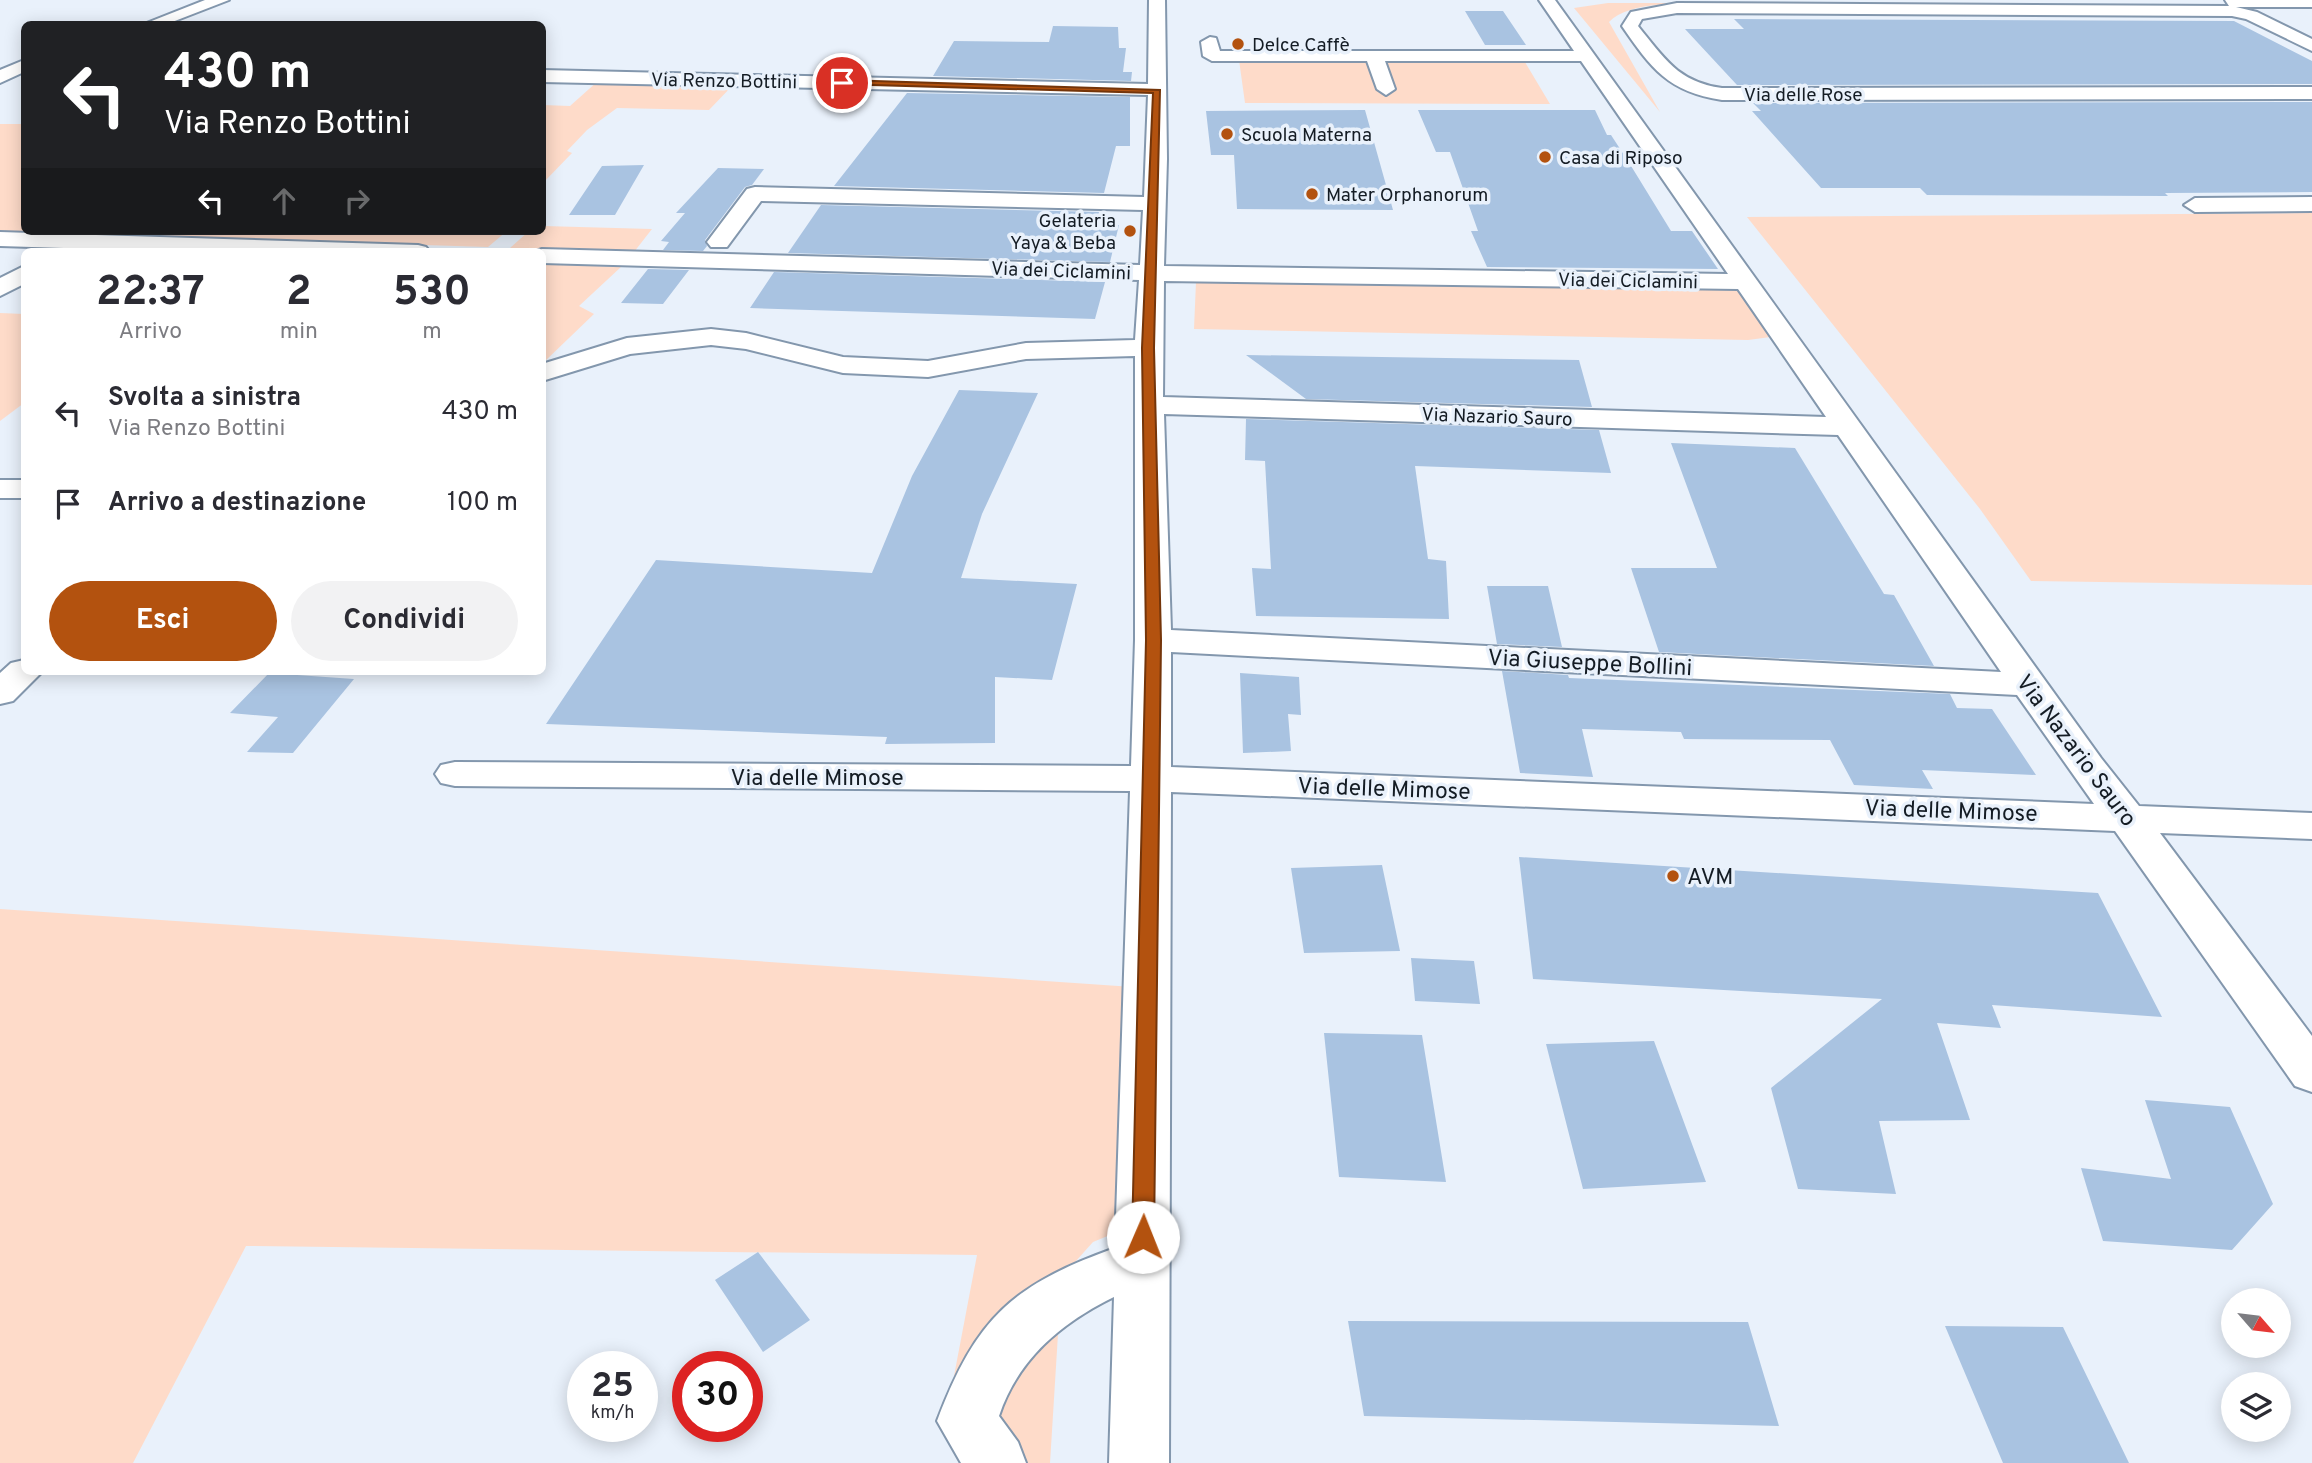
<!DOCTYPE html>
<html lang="it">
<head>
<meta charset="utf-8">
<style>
  body { margin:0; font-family:Overpass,sans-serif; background:#f2f2f3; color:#2b2b33; height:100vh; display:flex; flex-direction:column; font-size:26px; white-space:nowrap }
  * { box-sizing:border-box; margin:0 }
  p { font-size:23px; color:#7c7c81 }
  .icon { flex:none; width:38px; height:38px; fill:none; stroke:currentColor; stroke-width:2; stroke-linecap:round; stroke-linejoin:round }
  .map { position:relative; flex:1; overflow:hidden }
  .side { position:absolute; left:21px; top:248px; width:525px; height:427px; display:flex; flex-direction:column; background:#fff; border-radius:10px; box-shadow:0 4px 18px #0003 }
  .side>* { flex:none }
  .guide { position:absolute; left:21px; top:21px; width:525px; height:214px; border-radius:10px; box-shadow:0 4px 18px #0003; background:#202124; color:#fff; overflow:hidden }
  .needle { width:46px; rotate:118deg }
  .controls { position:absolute; left:2221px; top:1288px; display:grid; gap:14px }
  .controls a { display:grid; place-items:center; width:70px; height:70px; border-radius:50%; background:#fff; box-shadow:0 4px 18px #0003; font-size:35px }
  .speed { position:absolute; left:567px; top:1351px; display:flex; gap:14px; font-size:35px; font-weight:700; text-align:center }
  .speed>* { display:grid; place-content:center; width:91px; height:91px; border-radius:50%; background:#fff; box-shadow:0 4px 18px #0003; line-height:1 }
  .speed small { font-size:18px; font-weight:400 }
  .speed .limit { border:10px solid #d22; background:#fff; color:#111 }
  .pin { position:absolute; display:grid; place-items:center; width:60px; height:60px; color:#fff; margin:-30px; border:4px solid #fff; border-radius:50%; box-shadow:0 2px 7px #0007 }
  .me { position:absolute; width:77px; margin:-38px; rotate:1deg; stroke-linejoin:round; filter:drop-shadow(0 0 5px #0008) }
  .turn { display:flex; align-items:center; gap:24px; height:147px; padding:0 28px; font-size:32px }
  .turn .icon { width:91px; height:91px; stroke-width:2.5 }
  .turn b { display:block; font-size:49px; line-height:60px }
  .lanes { display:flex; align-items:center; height:66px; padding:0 28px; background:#0003; justify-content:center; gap:35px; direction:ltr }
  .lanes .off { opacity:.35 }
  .eta { display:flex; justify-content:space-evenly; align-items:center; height:119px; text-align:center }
  .eta b { font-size:42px; font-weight:700; line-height:49px }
  .action { display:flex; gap:14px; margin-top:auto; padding:14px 28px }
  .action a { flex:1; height:80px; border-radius:42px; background:#b3520f; color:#fff; font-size:28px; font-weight:700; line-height:80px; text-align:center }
  .action a+a { background:#f2f2f3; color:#2b2b33 }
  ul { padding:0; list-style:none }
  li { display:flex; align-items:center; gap:21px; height:91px; padding:0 28px }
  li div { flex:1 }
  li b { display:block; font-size:26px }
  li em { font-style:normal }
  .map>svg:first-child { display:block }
  .green { fill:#fedbc9 }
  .building { fill:#a9c3e1 }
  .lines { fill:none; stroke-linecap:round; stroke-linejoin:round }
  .street-casing { stroke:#8397ad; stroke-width:4 }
  .street { fill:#fff; fill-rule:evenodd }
  .route { fill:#b3520f; stroke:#74350a; stroke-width:2 }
  .poi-dot { fill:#b3520f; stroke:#e9f1fb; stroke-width:2.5 }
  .labels { text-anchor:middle; stroke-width:7; stroke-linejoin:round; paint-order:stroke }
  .far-poi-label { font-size:19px; fill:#141c24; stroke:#e9f1fb; text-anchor:start }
  .far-street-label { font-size:19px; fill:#141c24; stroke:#e9f1fb }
  .street-label { font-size:23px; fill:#141c24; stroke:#e9f1fb }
  .poi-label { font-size:23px; fill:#141c24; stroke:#e9f1fb; text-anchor:start }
</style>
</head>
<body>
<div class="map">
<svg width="2312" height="1463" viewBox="0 0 2312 1463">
  <rect width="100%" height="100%" fill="#e9f1fb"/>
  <path class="green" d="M 1608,3 L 1717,3 C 1688,4 1629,0 1609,22 L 1660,112 L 1574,8 Z
    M 1519,52 L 1550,104 L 1245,103 L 1239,60 Z
    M 598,81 L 733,85 L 709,110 L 617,108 L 587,130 L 567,151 L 572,153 L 543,183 L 543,105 L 570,106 Z
    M 0,124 L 24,124 L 24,231 L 507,231 L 488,247 L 0,232 Z
    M 2312,213 L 2312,585 L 2031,581 L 1980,509 L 1747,217 Z
    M 543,226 L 652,229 L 634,252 L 510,248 L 529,231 L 542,231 Z
    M 543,264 L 621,267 L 579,306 L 594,314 L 543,363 Z
    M 1196,282 L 1747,288 L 1778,336 L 1748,340 L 1194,329 Z
    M 0,313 L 24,314 L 24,403 L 0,421 Z
    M 0,909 L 1133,987 L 1132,1226 L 1093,1242 L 973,1376 L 954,1376 L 977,1255 L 246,1246 L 133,1463 L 0,1463 Z
    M 1059,1318 L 1050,1463 L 1006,1463 L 988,1392 Z"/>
  <path class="building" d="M 1465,11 L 1503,11 L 1526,45 L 1485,45 Z
    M 1734,19 L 2234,21 L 2312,61 L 2312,84 L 1737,85 L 1685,29 L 1744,29 Z
    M 1053,26 L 1118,27 L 1119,48 L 1126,48 L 1123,72 L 1132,72 L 1131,81 L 933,76 L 954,41 L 1049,42 Z
    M 907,93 L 1130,97 L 1130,146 L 1116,146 L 1104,193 L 834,186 Z
    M 2312,102 L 2312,192 L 2165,193 L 2168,196 L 1927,195 L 1920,188 L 1821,188 L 1752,111 L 1761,111 L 1753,103 Z
    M 1365,110 L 1393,210 L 1237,209 L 1234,155 L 1211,155 L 1206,111 Z
    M 1418,110 L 1595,110 L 1607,135 L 1611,135 L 1628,161 L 1671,231 L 1692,231 L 1718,269 L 1487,267 L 1471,231 L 1478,231 L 1450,152 L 1436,152 Z
    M 644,165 L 615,215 L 569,215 L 602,166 Z
    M 718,168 L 764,169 L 752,185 L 745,187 L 705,240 L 707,246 L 703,251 L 663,250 L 669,242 L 661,241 L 685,213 L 676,213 Z
    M 821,205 L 1099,212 L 1096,225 L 1119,225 L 1110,262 L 788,253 Z
    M 648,269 L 689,270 L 663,304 L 621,303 Z
    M 774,272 L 1105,282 L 1095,319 L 750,308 Z
    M 1246,355 L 1579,360 L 1592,407 L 1306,399 Z
    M 959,390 L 1038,393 L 982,514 L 961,578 L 1077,584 L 1052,680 L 995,677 L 995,743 L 885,744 L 887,737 L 546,724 L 656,560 L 872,573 L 912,476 Z
    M 1246,419 L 1599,430 L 1611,473 L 1415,466 L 1428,559 L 1446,561 L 1449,619 L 1256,616 L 1252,568 L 1271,569 L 1265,461 L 1245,460 Z
    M 1671,443 L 1795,448 L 1884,594 L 1894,595 L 1934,666 L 1659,652 L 1631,568 L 1717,568 Z
    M 1487,586 L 1548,586 L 1562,647 L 1497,644 Z
    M 1502,671 L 1568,675 L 1569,678 L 1950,694 L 1957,708 L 1992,709 L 2036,775 L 1922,770 L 1933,789 L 1854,785 L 1830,740 L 1684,739 L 1681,732 L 1582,729 L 1593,777 L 1520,773 Z
    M 269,673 L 354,679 L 293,753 L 247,752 L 278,717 L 230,713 Z
    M 1240,673 L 1299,677 L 1301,715 L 1288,714 L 1291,751 L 1243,753 Z
    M 1519,857 L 2098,893 L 2162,1017 L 1992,1005 L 2001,1028 L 1937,1023 L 1970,1120 L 1879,1121 L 1896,1194 L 1798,1189 L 1771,1088 L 1882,999 L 1533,979 Z
    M 1382,865 L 1400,951 L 1304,953 L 1291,868 Z
    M 1411,958 L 1474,961 L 1480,1004 L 1415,1001 Z
    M 1324,1033 L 1422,1035 L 1446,1182 L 1339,1177 Z
    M 1654,1041 L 1706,1182 L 1583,1189 L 1546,1044 Z
    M 2145,1100 L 2230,1107 L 2273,1204 L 2232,1250 L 2103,1241 L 2081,1168 L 2171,1179 Z
    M 758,1252 L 810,1320 L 763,1352 L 715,1280 Z
    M 1348,1321 L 1748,1322 L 1779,1426 L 1364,1416 Z
    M 1945,1326 L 2063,1327 L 2129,1463 L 2003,1463 Z"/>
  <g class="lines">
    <defs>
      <path id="street" d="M 205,0 L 229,0 L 167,24 L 144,24 Z
        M 1149,0 L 1165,0 L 1167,159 L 1164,266 L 1728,274 L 1581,61 L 1385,61 L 1395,89 L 1386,95 L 1377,89 L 1367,61 L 1212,61 L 1203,56 L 1201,42 L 1210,37 L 1216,38 L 1220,51 L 1574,51 L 1539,0 L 1555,0 L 2101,758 L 2139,806 L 2312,813 L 2312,839 L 2160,833 L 2312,1036 L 2312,1092 L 2295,1086 L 2115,831 L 1171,792 L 1169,1463 L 1109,1463 L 1114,1297 C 1061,1323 1018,1359 999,1416 L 1018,1442 L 1026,1463 L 961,1463 L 937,1421 C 976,1318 1012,1285 1115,1248 L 1130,791 L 455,786 L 441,783 L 435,774 L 441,765 L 455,762 L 1131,766 L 1135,640 L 1135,356 L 1026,359 L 928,377 L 843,373 L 746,349 L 711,345 L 630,354 L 542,381 L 542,364 L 627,338 L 711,329 L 746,333 L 843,357 L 928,361 L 1026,343 L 1135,340 L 1139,280 L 542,263 L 542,252 L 533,252 L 542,249 L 1140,265 L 1143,210 L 761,201 L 727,247 L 711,247 L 707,242 L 747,189 L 755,187 L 1144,197 L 1148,95 L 542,82 L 542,70 L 1148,84 ZM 1164,281 L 1738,289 L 1826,417 L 1163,397 ZM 1164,414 L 1838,435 L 2001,672 L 1171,630 ZM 1171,652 L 2017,695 L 2094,804 L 1171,767 Z
        M 2225,0 L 2312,0 L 2312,7 L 2236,7 L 2257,12 L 2312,39 L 2312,51 L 2246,19 L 2232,16 L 1677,13 L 1642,19 L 1638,26 C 1664,58 1678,82 1722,88 L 2312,87 L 2312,99 L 1722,100 C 1668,92 1651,68 1622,26 L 1631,12 L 1677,3 L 2229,6 Z
        M 24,60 L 24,72 L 0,83 L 0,70 Z
        M 2312,197 L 2312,211 L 2195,212 L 2184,205 L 2195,198 Z
        M 0,232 L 418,245 L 426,247 L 430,252 L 191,252 L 0,246 Z
        M 24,266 L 24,284 L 0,296 L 0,278 Z
        M 0,480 L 24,480 L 24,498 L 0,498 Z
        M 24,660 L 24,672 L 42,672 L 13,701 L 0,704 L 0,673 L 11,663 Z"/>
    </defs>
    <use href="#street" class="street-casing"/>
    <use href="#street" class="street"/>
  </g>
  <path class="route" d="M 842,80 L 1160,90 L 1154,348 L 1161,640 L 1154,1237 L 1151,1243 L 1143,1246 L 1135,1243 L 1132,1237 L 1146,640 L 1142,348 L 1153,93 L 839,84 Z"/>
  <g class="poi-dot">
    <circle cx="1238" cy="44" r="7"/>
    <circle cx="1227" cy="134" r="7"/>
    <circle cx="1545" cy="157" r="7"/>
    <circle cx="1312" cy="194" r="7"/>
    <circle cx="1130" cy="231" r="7"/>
    <circle cx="1673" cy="876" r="7"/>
  </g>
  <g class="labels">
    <g class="far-poi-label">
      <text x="1252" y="51">Delce Caffè</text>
      <text x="1241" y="141">Scuola Materna</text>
      <text x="1559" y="164">Casa di Riposo</text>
      <text x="1326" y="201">Mater Orphanorum</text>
      <text x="1116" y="227" text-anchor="end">Gelateria<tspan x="1116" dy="22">Yaya &amp; Beba</tspan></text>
    </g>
    <g class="far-street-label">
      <text transform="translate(724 80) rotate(1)" y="7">Via Renzo Bottini</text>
      <text x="1803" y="101">Via delle Rose</text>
      <text transform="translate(1061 270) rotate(2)" y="7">Via dei Ciclamini</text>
      <text transform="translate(1628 280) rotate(1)" y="7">Via dei Ciclamini</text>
      <text transform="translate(1497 416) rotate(2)" y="7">Via Nazario Sauro</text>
    </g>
    <g class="street-label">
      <text transform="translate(1590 662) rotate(3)" y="8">Via Giuseppe Bollini</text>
      <text transform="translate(2077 750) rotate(53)" y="8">Via Nazario Sauro</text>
      <text x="817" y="785">Via delle Mimose</text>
      <text transform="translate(1384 788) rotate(2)" y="8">Via delle Mimose</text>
      <text transform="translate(1951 810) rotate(2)" y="8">Via delle Mimose</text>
    </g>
    <g class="poi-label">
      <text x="1687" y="884">AVM</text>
    </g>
  </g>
</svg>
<div class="controls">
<a><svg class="needle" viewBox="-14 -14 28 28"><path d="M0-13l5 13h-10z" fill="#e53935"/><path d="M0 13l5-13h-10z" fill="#7c7c81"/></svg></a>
<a><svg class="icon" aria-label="layers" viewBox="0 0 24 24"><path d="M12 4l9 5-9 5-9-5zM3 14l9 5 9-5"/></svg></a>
</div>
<div class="speed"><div>25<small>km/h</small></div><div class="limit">30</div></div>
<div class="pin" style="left:842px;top:83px;background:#d93025"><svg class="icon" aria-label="arrive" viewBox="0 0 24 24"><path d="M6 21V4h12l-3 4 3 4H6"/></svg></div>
<svg class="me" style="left:1143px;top:1237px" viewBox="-20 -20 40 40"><circle r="19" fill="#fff"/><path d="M0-13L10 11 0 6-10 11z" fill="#b3520f"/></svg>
<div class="guide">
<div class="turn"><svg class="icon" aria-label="left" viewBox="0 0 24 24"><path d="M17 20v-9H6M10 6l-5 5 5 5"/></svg><div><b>430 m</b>Via Renzo Bottini</div></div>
<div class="lanes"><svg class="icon" aria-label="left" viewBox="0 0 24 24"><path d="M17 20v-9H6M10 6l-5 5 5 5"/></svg><svg class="icon off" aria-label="ahead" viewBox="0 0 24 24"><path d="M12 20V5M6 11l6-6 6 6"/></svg><svg class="icon off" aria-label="right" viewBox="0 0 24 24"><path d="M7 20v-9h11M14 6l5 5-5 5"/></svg></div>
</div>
<section class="side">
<div class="eta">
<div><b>22:37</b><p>Arrivo</p></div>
<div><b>2</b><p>min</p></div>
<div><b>530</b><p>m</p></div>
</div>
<ul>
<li><svg class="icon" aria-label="left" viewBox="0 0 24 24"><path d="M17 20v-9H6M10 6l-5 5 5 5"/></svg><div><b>Svolta a sinistra</b><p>Via Renzo Bottini</p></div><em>430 m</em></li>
<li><svg class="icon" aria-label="arrive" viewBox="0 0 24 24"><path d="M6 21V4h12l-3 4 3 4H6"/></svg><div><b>Arrivo a destinazione</b></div><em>100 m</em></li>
</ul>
<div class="action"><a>Esci</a><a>Condividi</a></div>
</section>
</div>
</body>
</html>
